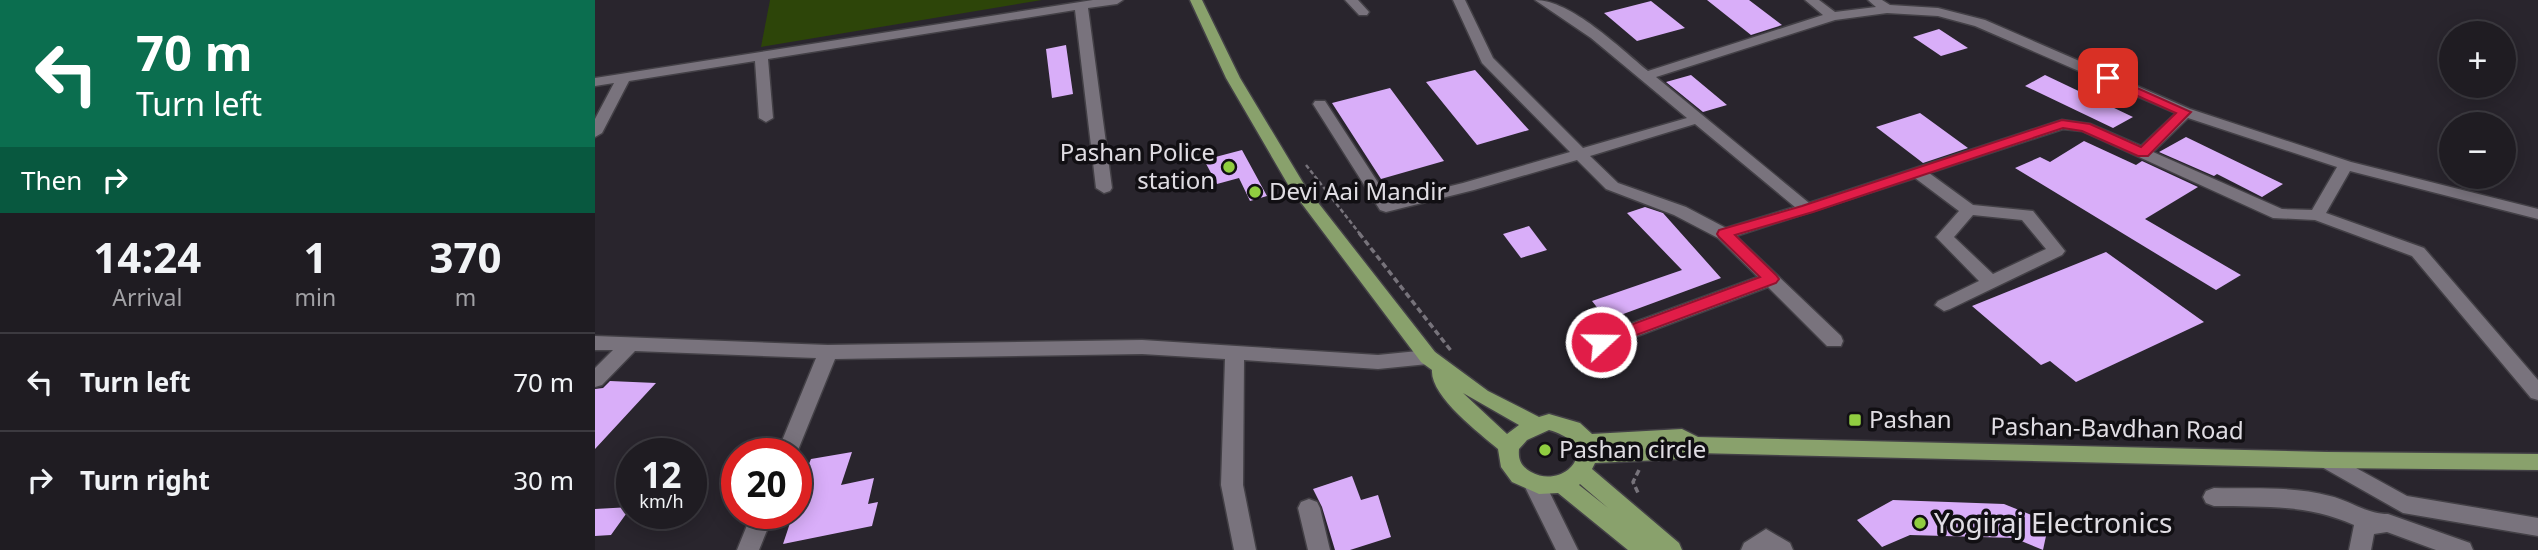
<!DOCTYPE html>
<html lang="en">
<head>
<meta charset="utf-8">
<style>
  body { margin:0; font-family:"Noto Sans",sans-serif; background:#2c292f; color:#f1f3f6; height:100vh; display:flex; flex-direction:column; font-size:26px; white-space:nowrap }
  * { box-sizing:border-box; margin:0 }
  p { font-size:23px; color:#a1a1a5 }
  .icon { flex:none; width:38px; height:38px; fill:none; stroke:currentColor; stroke-width:2; stroke-linecap:round; stroke-linejoin:round }
  .map { position:relative; flex:1; overflow:hidden }
  .drawer { display:flex; flex-direction:column; background:#1f1c22; width:595px }
  .drawer>* { flex:none }
  .hud { background:#0b6e4f; color:#fff; overflow:hidden }
  .controls { position:absolute; left:1844px; top:21px; display:grid; gap:14px }
  .controls a { display:grid; place-items:center; width:77px; height:77px; border-radius:50%; background:#1f1c22; box-shadow:0 4px 18px #0003,0 0 0 2px #3c3a40; font-size:35px }
  .speed { position:absolute; left:21px; top:438px; display:flex; gap:14px; font-size:35px; font-weight:700; text-align:center }
  .speed>* { display:grid; place-content:center; width:91px; height:91px; border-radius:50%; background:#1f1c22; box-shadow:0 4px 18px #0003,0 0 0 2px #3c3a40; line-height:1 }
  .speed small { font-size:18px; font-weight:400 }
  .speed .limit { border:10px solid #d22; background:#fff; color:#111 }
  .pin { position:absolute; display:grid; place-items:center; width:60px; height:60px; color:#fff; margin:-30px; border-radius:14px; box-shadow:0 4px 10px #0006 }
  .me { position:absolute; width:77px; margin:-38px; rotate:69deg; stroke-linejoin:round; filter:drop-shadow(0 0 5px #0008) }
  .turn { display:flex; align-items:center; gap:24px; height:147px; padding:0 21px; font-size:32px }
  .turn .icon { width:91px; height:91px; stroke-width:2.5 }
  .turn b { display:block; font-size:49px; line-height:60px }
  .then { display:flex; align-items:center; height:66px; padding:0 21px; background:#0003; gap:14px; font-size:26px }
  .eta { display:flex; justify-content:space-evenly; align-items:center; height:119px; text-align:center }
  .eta b { font-size:42px; font-weight:700; line-height:49px }
  ul { padding:0; list-style:none }
  li { display:flex; align-items:center; gap:21px; height:98px; padding:0 21px; border-top:2px solid #3c3a40 }
  li div { flex:1 }
  li b { display:block; font-size:26px }
  li em { font-style:normal }
  main { display:flex; flex:1; min-height:0 }
  .map>svg:first-child { display:block }
  .green { fill:#2d4509 }
  .building { fill:#d9aef9 }
  .lines { fill:none; stroke-linecap:round; stroke-linejoin:round }
  .minor-casing { stroke:#434046; stroke-width:3 }
  .major-casing { stroke:#434046; stroke-width:3 }
  .path-far1 { stroke:#77737b; stroke-width:2.5; stroke-dasharray:4.5 2.5; stroke-linecap:butt }
  .path { stroke:#77737b; stroke-width:3.5; stroke-dasharray:6 3.5; stroke-linecap:butt }
  .minor { fill:#79737d; fill-rule:evenodd }
  .major { fill:#89a16c; fill-rule:evenodd }
  .route { fill:#e11d48; stroke:#92132f; stroke-width:2 }
  .poi-dot { fill:#90cd40; stroke:#110f13; stroke-width:2.5 }
  .labels { text-anchor:middle; stroke-width:7; stroke-linejoin:round; paint-order:stroke }
  .poi-label { font-size:24px; fill:#e0dde3; stroke:#110f13; text-anchor:start }
  .street-label { font-size:24px; fill:#e0dde3; stroke:#110f13 }
  .near-poi-label { font-size:28px; fill:#e0dde3; stroke:#110f13; text-anchor:start }
</style>
</head>
<body>
<main>
<section class="drawer">
<div class="hud">
<div class="turn"><svg class="icon" aria-label="left" viewBox="0 0 24 24"><path d="M17 20v-9H6M10 6l-5 5 5 5"/></svg><div><b>70 m</b>Turn left</div></div>
<div class="then">Then<svg class="icon" aria-label="right" viewBox="0 0 24 24"><path d="M7 20v-9h11M14 6l5 5-5 5"/></svg></div>
</div>
<div class="eta">
<div><b>14:24</b><p>Arrival</p></div>
<div><b>1</b><p>min</p></div>
<div><b>370</b><p>m</p></div>
</div>
<ul>
<li><svg class="icon" aria-label="left" viewBox="0 0 24 24"><path d="M17 20v-9H6M10 6l-5 5 5 5"/></svg><div><b>Turn left</b></div><em>70 m</em></li>
<li><svg class="icon" aria-label="right" viewBox="0 0 24 24"><path d="M7 20v-9h11M14 6l5 5-5 5"/></svg><div><b>Turn right</b></div><em>30 m</em></li>
</ul>
</section>
<div class="map">
<svg width="1943" height="550" viewBox="0 0 1943 550">
  <rect width="100%" height="100%" fill="#29252d"/>
  <path class="green" d="M 175,0 L 447,0 L 166,47 Z"/>
  <path class="building" d="M 1112,0 L 1154,0 L 1187,25 L 1156,35 Z
    M 1056,1 L 1090,28 L 1042,41 L 1009,13 Z
    M 1344,29 L 1373,48 L 1346,56 L 1318,37 Z
    M 471,45 L 478,94 L 457,98 L 451,49 Z
    M 880,70 L 934,130 L 882,145 L 831,82 Z
    M 1096,75 L 1132,105 L 1108,112 L 1071,82 Z
    M 1450,75 L 1538,117 L 1518,128 L 1430,86 Z
    M 795,88 L 849,161 L 786,179 L 737,103 Z
    M 1325,113 L 1373,148 L 1328,163 L 1281,127 Z
    M 1591,137 L 1688,184 L 1667,197 L 1622,174 L 1619,176 L 1564,152 Z
    M 1489,141 L 1541,165 L 1547,161 L 1603,187 L 1550,219 L 1646,275 L 1621,290 L 1420,168 L 1445,157 L 1455,162 Z
    M 647,150 L 665,183 L 672,196 L 655,201 L 644,178 L 622,184 L 609,160 Z
    M 1050,207 L 1068,213 L 1126,278 L 1012,320 L 997,301 L 1087,270 L 1032,213 Z
    M 934,226 L 952,250 L 926,258 L 908,234 Z
    M 1511,252 L 1609,322 L 1481,382 L 1455,361 L 1446,365 L 1377,306 Z
    M 15,381 L 61,383 L 0,449 L 0,389 L 8,388 Z
    M 257,452 L 246,485 L 279,478 L 273,504 L 283,502 L 277,526 L 188,544 L 198,514 L 193,515 L 201,513 L 201,495 L 216,459 Z
    M 757,476 L 766,500 L 783,495 L 796,537 L 755,550 L 740,550 L 727,507 L 718,489 Z
    M 1298,500 L 1409,504 L 1454,522 L 1448,550 L 1419,538 L 1315,535 L 1287,547 L 1262,520 Z
    M 36,507 L 16,535 L 0,536 L 0,509 Z"/>
  <g class="lines">
    <defs>
      <path id="minor" d="M 498,0 L 528,0 L 522,4 L 493,8 L 517,188 L 515,191 L 509,193 L 501,188 L 480,10 L 173,59 L 178,118 L 171,122 L 164,118 L 160,61 L 34,81 L 7,133 L 0,137 L 0,119 L 19,83 L 0,86 L 0,78 Z
        M 750,0 L 763,0 L 774,12 L 772,15 L 764,15 Z
        M 858,0 L 870,0 L 898,58 L 988,148 L 1092,118 L 996,38 L 940,0 C 976,0 1025,48 1053,71 L 1228,15 L 1210,0 L 1224,0 L 1240,12 L 1281,7 L 1273,0 L 1287,0 L 1295,5 L 1343,8 L 1390,20 L 1595,109 L 1756,162 L 1943,209 L 1943,219 L 1755,171 L 1731,213 L 1829,248 L 1943,380 L 1943,400 L 1936,398 L 1817,256 L 1720,220 L 1678,218 L 1487,131 L 1468,129 L 1334,173 L 1378,205 L 1438,211 L 1470,251 L 1467,255 L 1355,309 L 1349,311 L 1340,305 L 1343,301 L 1384,281 L 1341,237 L 1364,211 L 1320,178 L 1141,236 L 1246,336 L 1248,341 L 1246,346 L 1232,346 L 1173,287 L 1013,347 L 999,347 L 997,342 L 999,337 L 1163,277 L 1123,238 L 1079,215 L 1011,189 L 982,160 L 879,190 L 791,212 L 785,210 L 718,104 L 720,101 L 730,101 L 795,201 L 868,183 L 975,152 L 887,63 ZM 1292,13 L 1343,16 L 1380,26 L 1581,113 L 1546,146 L 1495,124 L 1467,120 L 1214,203 L 1061,77 L 1240,20 ZM 1593,118 L 1742,167 L 1717,210 L 1687,209 L 1558,152 ZM 1100,124 L 1200,207 L 1131,228 L 1091,207 L 1023,183 L 995,156 ZM 1378,215 L 1427,220 L 1451,249 L 1398,274 L 1359,237 Z
        M 0,336 L 233,345 L 547,340 L 783,355 L 833,350 L 840,352 L 843,357 L 840,362 L 833,364 L 783,369 L 649,360 L 648,485 L 661,550 L 639,550 L 626,485 L 630,359 L 547,354 L 240,359 L 201,455 L 182,453 L 221,358 L 40,351 L 7,385 L 0,387 L 0,368 L 18,350 L 0,350 Z
        M 1732,452 L 1812,496 L 1943,518 L 1943,536 L 1808,513 L 1725,466 L 1722,460 L 1725,454 Z
        M 939,474 L 947,477 L 983,550 L 961,550 L 928,483 L 931,477 Z
        M 1619,488 C 1657,489 1699,486 1735,496 C 1756,501 1771,514 1793,514 L 1875,543 L 1878,550 L 1841,550 L 1792,532 L 1779,534 L 1776,550 L 1754,550 L 1759,525 C 1711,504 1670,507 1619,506 L 1611,503 L 1608,497 L 1611,491 Z
        M 714,499 L 722,502 L 725,508 L 735,550 L 713,550 L 703,508 L 706,502 Z
        M 157,513 L 179,513 L 164,550 L 142,550 Z
        M 1171,529 L 1195,543 L 1198,550 L 1146,550 L 1149,543 Z"/>
      <path id="major" d="M 595,0 L 607,0 L 645,78 L 710,186 L 840,352 L 893,391 L 944,417 L 954,414 L 985,423 L 997,434 L 1087,429 L 1103,437 L 1732,452 L 1943,454 L 1943,470 L 1732,468 L 1101,453 L 1085,459 L 1000,463 L 997,469 L 1084,543 L 1087,550 L 1033,550 L 963,493 L 944,494 L 917,482 L 906,467 L 903,449 C 884,433 835,396 837,370 L 826,362 L 695,188 L 631,78 ZM 868,393 L 924,425 L 912,434 ZM 954,430 C 1010,446 969,491 936,472 C 926,466 923,460 924,449 L 932,440 ZM 985,484 L 1013,508 L 984,485 Z"/>
    </defs>
    <use href="#minor" class="minor-casing"/>
    <use href="#major" class="major-casing"/>
    <path class="path-far1" d="M 711,165 L 765,234"/>
    <path class="path" d="M 764,233 L 857,352
      M 1044,470 L 1038,482 L 1044,495"/>
    <use href="#minor" class="minor"/>
    <use href="#major" class="major"/>
  </g>
  <path class="route" d="M 1513,75 L 1596,112 L 1553,156 L 1543,156 L 1487,131 L 1468,128 L 1218,212 L 1140,235 L 1181,275 L 1184,279 L 1181,283 L 1012,346 L 1000,346 L 998,342 L 1000,338 L 1165,277 L 1124,237 L 1122,234 L 1124,230 L 1207,206 L 1467,120 L 1495,124 L 1546,147 L 1581,113 L 1509,81 L 1507,78 Z"/>
  <g class="poi-dot">
    <circle cx="634" cy="167" r="7"/>
    <circle cx="660" cy="192" r="7"/>
    <rect x="1253" y="413" width="14" height="14" rx="3.5"/>
    <circle cx="950" cy="450" r="7"/>
    <circle cx="1325" cy="523" r="7"/>
  </g>
  <g class="labels">
    <g class="poi-label">
      <text x="620" y="161" text-anchor="end">Pashan Police<tspan x="620" dy="28">station</tspan></text>
      <text x="674" y="200">Devi Aai Mandir</text>
      <text x="1274" y="428">Pashan</text>
      <text x="964" y="458">Pashan circle</text>
    </g>
    <g class="street-label">
      <text transform="translate(1522 429) rotate(1)" y="8">Pashan-Bavdhan Road</text>
    </g>
    <g class="near-poi-label">
      <text x="1339" y="533">Yogiraj Electronics</text>
    </g>
  </g>
</svg>
<div class="controls">
<a>+</a>
<a>−</a>
</div>
<div class="speed"><div>12<small>km/h</small></div><div class="limit">20</div></div>
<div class="pin" style="left:1513px;top:78px;background:#d93025"><svg class="icon" aria-label="arrive" viewBox="0 0 24 24"><path d="M6 21V4h12l-3 4 3 4H6"/></svg></div>
<svg class="me" style="left:1006px;top:342px" viewBox="-20 -20 40 40"><circle r="17" fill="#e11d48" stroke="#fff" stroke-width="3"/><path d="M0-11L8 9 0 5-8 9z" fill="#fff"/></svg>
</div>
</main>
</body>
</html>
